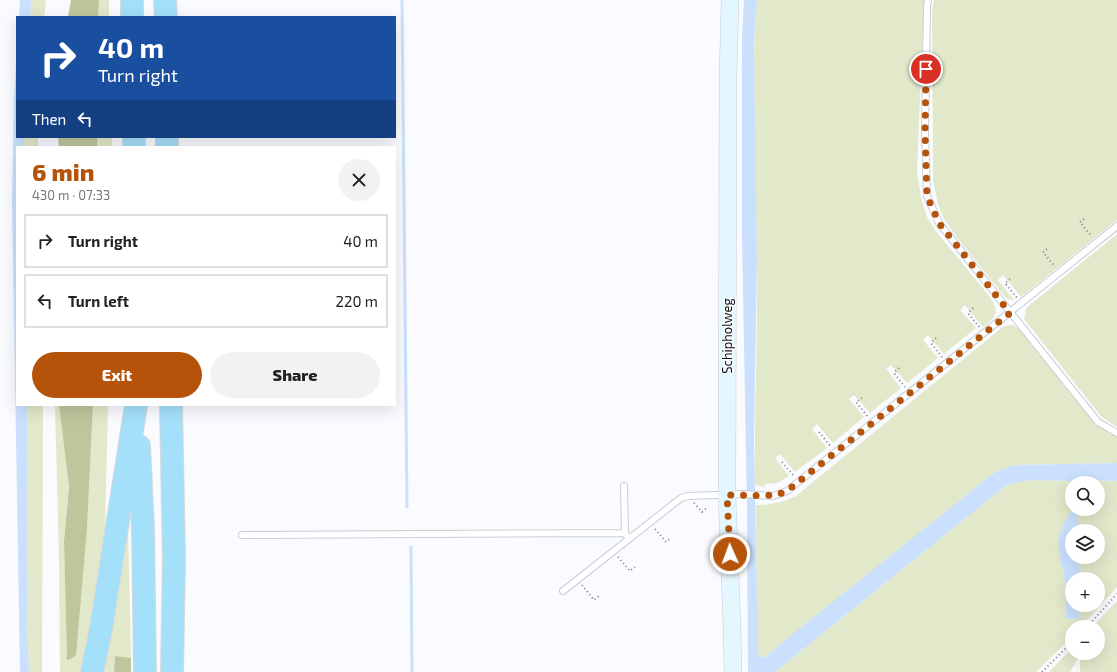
<!DOCTYPE html>
<html lang="en">
<head>
<meta charset="utf-8">
<style>
  body { margin:0; font-family:"Exo 2",sans-serif; background:#f2f2f2; color:#222; height:100vh; display:flex; flex-direction:column; font-size:15px; white-space:nowrap }
  * { box-sizing:border-box; margin:0 }
  p { font-size:13px; color:#767676 }
  .icon { flex:none; width:22px; height:22px; fill:none; stroke:currentColor; stroke-width:2; stroke-linecap:round; stroke-linejoin:round }
  .map { position:relative; flex:1; overflow:hidden }
  .side { position:absolute; left:16px; top:146px; width:380px; height:260px; display:flex; flex-direction:column; background:#fff; border-radius:0px; box-shadow:0 4px 16px #0002 }
  .side>* { flex:none }
  .guide { position:absolute; left:16px; top:16px; width:380px; height:122px; border-radius:0px; box-shadow:0 4px 16px #0002; background:#1a4fa0; color:#fff; overflow:hidden }
  .buttons { position:absolute; left:1065px; top:476px; display:grid; gap:8px }
  .buttons a { display:grid; place-items:center; width:40px; height:40px; border-radius:50%; background:#fff; box-shadow:0 4px 16px #0002; font-size:20px }
  .pin { position:absolute; display:grid; place-items:center; width:34px; height:34px; color:#fff; margin:-17px; border:2px solid #fff; border-radius:50%; box-shadow:0 1px 4px #0007 }
  .me { position:absolute; width:44px; margin:-22px; rotate:358deg; stroke-linejoin:round; filter:drop-shadow(0 0 3px #0008) }
  .turn { display:flex; align-items:center; gap:14px; height:84px; padding:0 16px; font-size:18px }
  .turn .icon { width:52px; height:52px; stroke-width:2.5 }
  .turn b { display:block; font-size:28px; line-height:34px }
  .then { display:flex; align-items:center; height:38px; padding:0 16px; background:#0003; gap:8px; font-size:15px }
  .round { display:grid; place-items:center; flex:none; width:42px; height:42px; border-radius:21px; background:#f2f2f2 }
  .overview { display:flex; align-items:center; justify-content:space-between; height:68px; padding:0 16px }
  h1 { font-size:24px; font-weight:800; line-height:30px; color:#b45309 }
  .action { display:flex; gap:8px; margin-top:auto; padding:8px 16px }
  .action a { flex:1; height:46px; border-radius:24px; background:#b45309; color:#fff; font-size:16px; font-weight:800; line-height:46px; text-align:center }
  .action a+a { background:#f2f2f2; color:#222 }
  ul { padding:0; list-style:none }
  li { display:flex; align-items:center; gap:12px; height:54px; margin:0 8px 6px; padding:0 8px; border:2px solid #e0e0e0; border-radius:0px }
  li div { flex:1 }
  li b { display:block; font-size:15px }
  li em { font-style:normal }
  .map>svg:first-child { display:block }
  .green { fill:#e2e8ca }
  .forest { fill:#bec69c }
  .water { fill:#cae0fd }
  .lines { fill:none; stroke-linecap:round; stroke-linejoin:round }
  .stream { stroke:#cae0fd; stroke-width:3 }
  .lane-casing { stroke:#c8cdd5; stroke-width:8 }
  .secondary-casing { stroke:#c8cdd5; stroke-width:18 }
  .highway-casing { stroke:#d8d9d9; stroke-width:24 }
  .path { stroke:#818386; stroke-width:2; stroke-dasharray:1 3; stroke-linecap:butt }
  .lane { stroke:#fff; stroke-width:6 }
  .secondary { stroke:#e4f6fe; stroke-width:17 }
  .highway { stroke:#a4e0fa; stroke-width:22 }
  .route { stroke:#b45309; stroke-width:7; stroke-dasharray:0 12.6 }
  .labels { text-anchor:middle; stroke-width:3; stroke-linejoin:round; paint-order:stroke }
  .street-label { font-size:13px; fill:#0d0f12; stroke:#f9fbfe }
</style>
</head>
<body>
<div class="map">
<svg width="1117" height="672" viewBox="0 0 1117 672">
  <rect width="100%" height="100%" fill="#f9fbfe"/>
  <path class="green" d="M 31,0 L 46,0 L 44,17 L 30,17 Z
    M 99,0 L 109,0 L 109,17 L 98,17 Z
    M 757,0 L 924,0 L 917,171 L 921,198 L 927,217 L 935,230 L 990,297 C 999,312 997,316 983,327 L 965,305 L 960,310 L 976,328 L 944,354 L 928,335 L 923,340 L 938,358 L 907,383 L 891,365 L 886,369 L 901,388 L 870,413 L 854,395 L 849,399 L 864,417 L 833,443 L 817,424 L 812,429 L 827,448 L 795,472 L 780,454 L 775,458 L 789,476 L 778,483 L 765,484 L 765,487 L 755,485 C 754,409 758,333 757,258 C 756,172 750,86 757,0 Z
    M 934,0 L 1117,0 L 1117,220 L 1021,297 L 1003,275 L 998,280 L 1015,301 L 1008,299 L 1005,297 L 956,236 L 944,219 L 938,204 L 933,180 L 932,10 Z
    M 24,137 L 38,137 L 38,147 L 24,147 Z
    M 97,137 L 112,137 L 112,147 L 97,147 Z
    M 1117,234 L 1117,427 L 1102,417 L 1093,406 L 1024,319 L 1026,308 Z
    M 1013,325 L 1020,330 L 1085,412 L 1107,432 L 1117,437 L 1117,463 L 1016,465 L 994,473 L 767,656 L 761,658 L 757,652 L 756,505 C 771,505 783,502 796,496 L 1004,326 Z
    M 27,405 L 43,405 L 42,672 L 29,672 L 27,615 Z
    M 55,405 L 59,405 L 69,487 L 64,541 L 67,659 L 87,528 L 93,405 L 108,405 L 105,529 L 102,552 L 83,672 L 60,672 L 59,558 Z
    M 127,479 L 131,658 L 115,656 L 114,672 L 96,672 Z
    M 1083,480 L 1117,481 L 1117,587 L 1081,627 L 1072,627 L 1072,637 L 1036,672 L 775,672 L 1003,488 C 1021,477 1049,481 1070,481 L 1072,483 L 1073,509 L 1064,523 L 1060,561 L 1064,572 L 1066,618 L 1079,619 L 1079,605 L 1098,605 L 1098,579 L 1079,579 L 1079,557 L 1098,557 L 1098,531 L 1078,531 L 1078,509 L 1098,509 L 1098,483 L 1080,483 Z
    M 1117,601 L 1117,672 L 1080,672 L 1080,655 L 1070,672 L 1049,672 L 1072,648 L 1072,653 L 1098,653 L 1098,627 L 1092,627 Z"/>
  <path class="forest" d="M 71,0 L 99,0 L 98,17 L 68,17 Z
    M 58,137 L 97,137 L 97,147 L 59,147 Z
    M 59,405 L 93,405 L 87,528 L 76,655 L 71,659 L 67,660 L 64,541 L 69,487 Z
    M 115,656 L 131,658 L 131,672 L 114,672 Z"/>
  <path class="water" d="M 20,0 L 31,0 L 30,17 L 19,17 Z
    M 744,0 L 757,0 L 754,44 L 757,259 L 754,440 L 758,654 L 761,658 L 767,656 L 789,637 L 994,473 L 1005,468 L 1016,465 L 1117,463 L 1117,481 L 1083,480 C 1079,483 1074,484 1070,481 C 1049,481 1021,477 1003,488 L 775,672 L 748,672 L 747,508 L 742,235 L 742,37 Z
    M 17,46 L 17,137 L 24,137 L 24,147 L 17,147 L 17,405 L 27,405 L 27,615 L 29,672 L 20,672 L 12,201 L 14,98 Z
    M 1073,509 L 1078,509 L 1078,531 L 1072,531 L 1072,557 L 1079,557 L 1079,579 L 1072,579 L 1072,605 L 1079,605 L 1079,619 L 1066,618 L 1064,572 L 1060,561 L 1058,540 L 1064,523 Z"/>
  <g class="lines">
    <path class="stream" d="M 402,0 L 407,507
      M 411,547 L 412,672"/>
    <defs>
      <path id="lane" d="M 928,0 L 927,6 L 925,132 L 927,196 L 939,223 L 1098,422 L 1117,433
        M 624,486 L 625,533
        M 242,535 L 625,533 L 629,539
        M 563,591 L 681,498 L 688,496 L 744,494 L 773,496 L 787,491 L 1117,226"/>
      <path id="secondary" d="M 730,0 L 728,78 L 727,495 L 732,627 L 733,672"/>
      <path id="highway" d="M 132,0 L 132,17
        M 165,0 L 166,17
        M 134,137 L 134,147
        M 167,137 L 167,147
        M 171,405 L 174,559 L 172,672
        M 139,446 L 143,530 L 145,672
        M 92,672 L 101,629 L 136,405"/>
    </defs>
    <use href="#lane" class="lane-casing"/>
    <use href="#secondary" class="secondary-casing"/>
    <use href="#highway" class="highway-casing"/>
    <path class="path" d="M 1084,219 L 1080,222 L 1092,237
      M 1047,249 L 1043,252 L 1055,267
      M 1010,279 L 1005,283 L 1017,298
      M 973,308 L 968,313 L 980,328
      M 936,338 L 931,343 L 942,357
      M 899,368 L 894,373 L 905,387
      M 862,398 L 856,402 L 868,417
      M 819,432 L 831,447
      M 782,462 L 794,476
      M 694,503 L 702,512 L 707,508
      M 655,529 L 666,542 L 671,538
      M 618,557 L 630,571 L 635,567
      M 582,585 L 594,600 L 599,596
      M 1087,627 L 1117,594
      M 1042,672 L 1072,642"/>
    <use href="#lane" class="lane"/>
    <use href="#secondary" class="secondary"/>
    <use href="#highway" class="highway"/>
  </g>
  <g class="lines">
    <path class="route" d="M 730,554 L 727,495 C 746,494 771,499 787,491 L 1010,313 L 939,223 L 927,196 L 925,132 L 926,69"/>
  </g>
  <g class="labels">
    <g class="street-label">
      <text transform="translate(727 336) rotate(-90)" y="5">Schipholweg</text>
    </g>
  </g>
</svg>
<div class="buttons">
<a><svg class="icon" aria-label="search" viewBox="0 0 24 24"><circle cx="10" cy="10" r="6"/><path d="M15 15l6 6"/></svg></a>
<a><svg class="icon" aria-label="layers" viewBox="0 0 24 24"><path d="M12 4l9 5-9 5-9-5zM3 14l9 5 9-5"/></svg></a>
<a>+</a>
<a>−</a>
</div>
<div class="pin" style="left:926px;top:69px;background:#d93025"><svg class="icon" aria-label="arrive" viewBox="0 0 24 24"><path d="M6 21V4h12l-3 4 3 4H6"/></svg></div>
<svg class="me" style="left:730px;top:554px" viewBox="-20 -20 40 40"><circle r="17" fill="#b45309" stroke="#fff" stroke-width="3"/><path d="M0-11L8 9 0 5-8 9z" fill="#fff"/></svg>
<div class="guide">
<div class="turn"><svg class="icon" aria-label="right" viewBox="0 0 24 24"><path d="M7 20v-9h11M14 6l5 5-5 5"/></svg><div><b>40 m</b>Turn right</div></div>
<div class="then">Then<svg class="icon" aria-label="left" viewBox="0 0 24 24"><path d="M17 20v-9H6M10 6l-5 5 5 5"/></svg></div>
</div>
<section class="side">
<div class="overview"><div><h1>6 min</h1><p>430 m · 07:33</p></div><a class="round"><svg class="icon" aria-label="close" viewBox="0 0 24 24"><path d="M6 6l12 12M18 6L6 18"/></svg></a></div>
<ul>
<li><svg class="icon" aria-label="right" viewBox="0 0 24 24"><path d="M7 20v-9h11M14 6l5 5-5 5"/></svg><div><b>Turn right</b></div><em>40 m</em></li>
<li><svg class="icon" aria-label="left" viewBox="0 0 24 24"><path d="M17 20v-9H6M10 6l-5 5 5 5"/></svg><div><b>Turn left</b></div><em>220 m</em></li>
</ul>
<div class="action"><a>Exit</a><a>Share</a></div>
</section>
</div>
</body>
</html>
